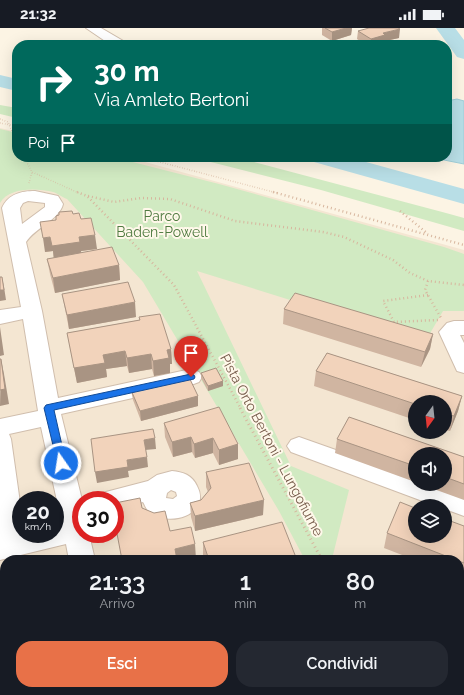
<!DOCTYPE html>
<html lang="it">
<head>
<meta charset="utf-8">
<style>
  body { margin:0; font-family:Raleway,sans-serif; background:#242831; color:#f1f3f6; height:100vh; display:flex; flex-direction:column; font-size:15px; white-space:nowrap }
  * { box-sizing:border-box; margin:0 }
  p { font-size:13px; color:#9ea1a6 }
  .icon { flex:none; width:22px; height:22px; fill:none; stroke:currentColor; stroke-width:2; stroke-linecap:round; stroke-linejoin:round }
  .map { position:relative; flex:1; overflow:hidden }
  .side { position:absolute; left:0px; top:527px; width:464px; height:140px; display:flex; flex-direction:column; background:#171b24; border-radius:16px 16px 0 0; box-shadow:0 4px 16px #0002 }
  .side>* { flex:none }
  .hud { position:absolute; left:12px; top:12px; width:440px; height:122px; border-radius:16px; box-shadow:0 4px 16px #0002; background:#00695c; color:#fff; overflow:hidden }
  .needle { width:26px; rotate:195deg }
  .controls { position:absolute; left:408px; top:367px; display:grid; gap:8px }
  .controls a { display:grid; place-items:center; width:44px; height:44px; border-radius:50%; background:#171b24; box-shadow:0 4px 16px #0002; font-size:20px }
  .speed { position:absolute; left:12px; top:463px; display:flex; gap:8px; font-size:20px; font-weight:700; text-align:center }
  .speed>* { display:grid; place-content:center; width:52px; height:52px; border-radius:50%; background:#171b24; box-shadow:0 4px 16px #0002; line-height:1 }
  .speed small { font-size:10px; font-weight:400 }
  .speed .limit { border:6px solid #d22; background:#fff; color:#111 }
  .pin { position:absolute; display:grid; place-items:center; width:34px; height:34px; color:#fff; margin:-41px -17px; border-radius:50% 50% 50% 0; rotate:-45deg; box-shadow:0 0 4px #0007 }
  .pin .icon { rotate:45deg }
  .me { position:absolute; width:44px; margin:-22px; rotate:347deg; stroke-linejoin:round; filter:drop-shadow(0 0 3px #0008) }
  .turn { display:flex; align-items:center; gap:14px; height:84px; padding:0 16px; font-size:18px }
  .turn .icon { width:52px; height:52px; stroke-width:2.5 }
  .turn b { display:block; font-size:28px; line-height:34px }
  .then { display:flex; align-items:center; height:38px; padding:0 16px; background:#0003; gap:8px; font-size:15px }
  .eta { display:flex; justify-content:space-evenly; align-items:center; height:68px; text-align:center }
  .eta b { font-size:24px; font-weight:600; line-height:28px }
  .primary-button { display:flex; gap:8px; margin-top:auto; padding:8px 16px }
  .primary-button a { flex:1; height:46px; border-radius:16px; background:#e87148; color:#fff; font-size:16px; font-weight:600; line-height:46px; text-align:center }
  .primary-button a+a { background:#242831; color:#f1f3f6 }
  .status { display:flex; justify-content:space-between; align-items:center; height:28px; padding:0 20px; background:#171b24; direction:ltr }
  .status svg { height:11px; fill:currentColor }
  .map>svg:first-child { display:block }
  .residential { fill:#f4e6d2; fill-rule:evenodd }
  .green { fill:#d1eac2 }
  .water { fill:#b8dee6; stroke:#9ecdd8 }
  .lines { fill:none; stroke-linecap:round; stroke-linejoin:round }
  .river { fill:#b8dee6; fill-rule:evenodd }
  .minor-casing { stroke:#d0bead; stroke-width:2 }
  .path-far2 { stroke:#d7b69e; stroke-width:1.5; stroke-dasharray:0.5 2; stroke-linecap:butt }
  .path-far1 { stroke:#d7b69e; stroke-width:2.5; stroke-dasharray:1 3; stroke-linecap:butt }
  .path { stroke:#d7b69e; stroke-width:3; stroke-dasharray:1 3.5; stroke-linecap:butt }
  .minor { fill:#fff; fill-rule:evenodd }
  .wall { fill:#d0b5a1 }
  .shaded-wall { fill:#a99483 }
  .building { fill:#f2d3bb; stroke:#a99483 }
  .route { fill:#1a73e8; stroke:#114b97 }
  .labels { text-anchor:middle; stroke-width:4; stroke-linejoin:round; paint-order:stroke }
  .park-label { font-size:14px; fill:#507b41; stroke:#fff8ea }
  .street-label { font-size:14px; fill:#755a49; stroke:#fff8ea }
</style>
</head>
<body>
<div class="status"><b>21:32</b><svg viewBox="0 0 49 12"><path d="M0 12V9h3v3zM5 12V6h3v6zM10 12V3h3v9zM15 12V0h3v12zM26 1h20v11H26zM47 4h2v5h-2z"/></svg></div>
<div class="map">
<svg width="464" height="667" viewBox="0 0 464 667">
  <rect width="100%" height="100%" fill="#fcf4e4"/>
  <path class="residential" d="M 0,100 L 17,104 L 17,129 L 127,129 L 464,222 L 464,667 L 0,667 ZM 415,374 L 445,374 L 445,404 L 415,404 ZM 415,426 L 445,426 L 445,456 L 415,456 ZM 21,472 L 55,472 L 55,506 L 21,506 ZM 81,472 L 115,472 L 115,506 L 81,506 ZM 415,478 L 445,478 L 445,508 L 415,508 ZM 5,532 L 459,532 L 459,662 L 5,662 Z"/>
  <path class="green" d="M 0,77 L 17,80 L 17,90 L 0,86 Z
    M 0,101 L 17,105 L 17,129 L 113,129 L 219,156 L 444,219 L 464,226 L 464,283 L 443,283 L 425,314 L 197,243 L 291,438 L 349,462 L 333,527 L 336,532 L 305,532 L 279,483 L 143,254 L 67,171 C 62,169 57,165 53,164 C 37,160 9,159 0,175 Z
    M 191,129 L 235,129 L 446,185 L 464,190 L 464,203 L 321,162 Z
    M 368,662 L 400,662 L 402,667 L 371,667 Z"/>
  <path class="water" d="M 457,71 L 464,73 L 464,136 L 429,129 L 447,129 L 447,73 Z"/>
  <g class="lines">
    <path class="river" d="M 436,0 L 455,0 L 464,12 L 464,31 L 457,29 Z
      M 0,47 L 17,51 L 17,63 L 0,59 Z
      M 310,129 L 348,129 L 464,161 L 464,176 L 314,134 Z"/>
    <defs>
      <path id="minor" d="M 86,0 L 101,0 L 125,14 L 127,17 L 111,17 Z
        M 35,163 L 58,168 L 63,176 C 60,191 35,200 26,214 L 42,283 L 58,370 L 191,341 L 199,344 L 202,349 L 199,354 L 191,357 L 61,386 L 82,472 L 81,506 L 89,506 L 95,532 L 69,532 L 66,516 L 0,532 L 0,391 L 38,383 L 23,291 L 0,296 L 0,282 L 21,279 L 2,180 C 8,166 21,163 35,163 ZM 28,173 L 45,175 L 45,179 L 22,196 L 20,180 L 23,175 ZM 41,399 L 62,496 L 55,497 L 55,506 L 21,506 L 21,482 L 11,411 L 9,406 Z
        M 454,293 L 464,293 L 464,307 L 460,307 L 464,315 L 464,345 L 457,343 L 439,304 L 447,295 Z
        M 299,409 L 415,450 L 415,456 L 431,456 L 464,468 L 464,488 L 445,481 L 445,478 L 436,478 L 291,424 L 287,418 L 291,412 Z
        M 172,443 C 183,444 192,447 197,458 C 212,486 169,500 150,484 C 146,482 145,477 143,474 L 115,481 L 115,472 L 99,472 L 102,465 L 148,453 L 157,447 ZM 171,462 L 176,464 L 177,468 L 173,471 L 166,470 L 167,465 Z
        M 94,662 L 124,662 L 125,667 L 95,667 Z"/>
    </defs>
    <use href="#minor" class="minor-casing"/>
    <path class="path-far2" d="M 0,91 L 8,94 L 17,115
      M 0,95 L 17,98
      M 24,129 L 32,144 L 79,165
      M 141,129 L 277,165
      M 29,155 L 32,144"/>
    <path class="path-far1" d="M 77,164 L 87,168 L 174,257 L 241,381
      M 273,164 L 464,217
      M 88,168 L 114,174 L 141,170 L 170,171 L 235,193 L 323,204 L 344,209 L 393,232 L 410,245 L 428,253 L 464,257
      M 400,183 L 428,206
      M 428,253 L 425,262 L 441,290
      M 428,267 L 383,273 L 394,294 L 438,292"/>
    <path class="path" d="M 240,380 L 322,532
      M 377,667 L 390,663"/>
    <use href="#minor" class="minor"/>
  </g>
  <path class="wall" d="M 322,0 L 352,0 L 351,7 L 332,13 L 322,7 Z
    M 358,3 L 399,10 L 385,13 L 384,16 L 379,17 L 366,17 L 357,11 Z
    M 73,186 L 81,191 L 97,221 L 81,223 L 81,225 L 119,237 L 120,252 L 55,265 L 50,246 L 47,231 L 54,230 L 53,223 L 45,224 L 56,192 Z
    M 62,266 L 136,289 L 69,301 Z
    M 284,281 L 433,306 L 430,321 L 421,339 L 283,296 Z
    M 139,289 L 171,321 L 172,336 L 170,336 L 170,345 L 154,348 L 152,341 L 129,345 L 127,338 L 106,341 L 107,349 L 77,355 L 67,305 L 139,292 Z
    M 327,325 L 462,368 L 458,383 L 450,403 L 445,402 L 445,374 L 415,374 L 415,392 L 314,358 L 316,343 Z
    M 201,345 L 223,353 L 223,358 L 208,363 L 201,350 Z
    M 131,362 L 198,368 L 198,378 L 141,393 L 133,372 Z
    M 349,389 L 464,429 L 464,472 L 420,456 L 445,456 L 445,426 L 415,426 L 415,454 L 335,425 L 337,411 Z
    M 164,395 L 238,416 L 238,431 L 219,437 L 213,425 L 195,430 L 192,424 L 173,429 L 165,409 Z
    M 206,444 L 263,487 L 195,503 L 191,489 L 190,475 L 201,472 L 208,464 L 206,459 Z
    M 464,498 L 464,551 L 459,549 L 459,532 L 415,532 L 384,520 L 387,505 Z
    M 203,514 L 297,532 L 205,532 L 203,528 Z
    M 459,577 L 464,579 L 464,641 L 459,639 Z
    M 257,662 L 311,662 L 292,667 L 258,667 Z"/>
  <path class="shaded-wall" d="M 346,0 L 352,0 L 351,7 L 332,13 L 332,4 Z
    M 400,1 L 399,10 L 385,13 L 384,16 L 379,17 L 370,17 L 371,11 L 383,5 Z
    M 95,207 L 97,221 L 81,223 L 82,229 L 54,233 L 53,223 L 45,224 L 43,210 L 50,209 L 79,209 Z
    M 119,237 L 120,252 L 55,265 L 53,250 Z
    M 2,249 L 4,259 L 6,272 L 0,273 L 0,262 Z
    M 135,274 L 136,289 L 69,301 L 67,287 Z
    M 0,299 L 4,327 L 0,328 Z
    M 433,306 L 430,321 L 421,339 L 425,324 Z
    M 171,321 L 172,336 L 170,336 L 170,345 L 154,348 L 153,333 L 167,322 Z
    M 125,323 L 127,338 L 106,341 L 107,349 L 77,355 L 74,340 L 103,327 Z
    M 151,326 L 152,341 L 129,345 L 127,330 Z
    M 1,331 L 4,346 L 9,376 L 0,378 Z
    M 223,353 L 223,358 L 208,363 L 208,358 Z
    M 198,368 L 198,378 L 141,393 L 140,383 Z
    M 462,368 L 458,383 L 450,403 L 454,388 Z
    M 191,409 L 192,424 L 173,429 L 172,414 Z
    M 155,410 L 156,421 L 145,422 L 144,412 Z
    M 213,410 L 213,425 L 195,430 L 194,416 Z
    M 238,416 L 238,431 L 219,437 L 219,422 Z
    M 147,429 L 148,439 L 128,443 L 129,449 L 97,455 L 95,444 L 127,432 Z
    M 264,472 L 263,487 L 195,503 L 195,488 Z
    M 195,516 L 196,531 L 190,532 L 176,532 L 175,521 Z
    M 5,622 L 5,637 L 0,638 L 0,623 Z
    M 61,662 L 62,662 L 63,667 L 61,667 Z
    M 261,662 L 311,662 L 292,667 L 261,667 Z"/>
  <path class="building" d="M 325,0 L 346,0 L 332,4 Z
    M 369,0 L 398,0 L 400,1 L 383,5 L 385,7 L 371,11 L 358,3 Z
    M 72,183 L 73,186 L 79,185 L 81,191 L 91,190 L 95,207 L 79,209 L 80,214 L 52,218 L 50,209 L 43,210 L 40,194 L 56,192 L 56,188 L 59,187 L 59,184 Z
    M 112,219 L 119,237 L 53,250 L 47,231 Z
    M 0,249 L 2,249 L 4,262 L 0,262 Z
    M 128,254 L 135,274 L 67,287 L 62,266 Z
    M 295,265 L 433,306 L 425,324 L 284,281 Z
    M 160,286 L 171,321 L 167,322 L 169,330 L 153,333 L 151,326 L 127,330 L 125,323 L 103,327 L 105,335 L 74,340 L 67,305 L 140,292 L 139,289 Z
    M 327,325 L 462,368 L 454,388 L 445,386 L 445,374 L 415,374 L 415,376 L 316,343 Z
    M 0,331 L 1,331 L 5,361 L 0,362 Z
    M 216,340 L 223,353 L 208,358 L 201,345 Z
    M 188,347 L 198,368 L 140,383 L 131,362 Z
    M 219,379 L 238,416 L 219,422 L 213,410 L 194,416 L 191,409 L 172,414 L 164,395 Z
    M 349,389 L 464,429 L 464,456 L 445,449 L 445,426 L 415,426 L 415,438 L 337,411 Z
    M 153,401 L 155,410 L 144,412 L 147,429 L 127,432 L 128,439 L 95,444 L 91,411 Z
    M 249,435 L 264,472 L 195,488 L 190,475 L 201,472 L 211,460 L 206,444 Z
    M 140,470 L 142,480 L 154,485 L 165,483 L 170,503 L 191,499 L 195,516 L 175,521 L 177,532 L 122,532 L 115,495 L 115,475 Z
    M 400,474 L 415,480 L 415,508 L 445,508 L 445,491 L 464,498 L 464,535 L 459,533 L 459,532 L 456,532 L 387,505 Z
    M 282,494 L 297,532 L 209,532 L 203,514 Z
    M 5,577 L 5,622 L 0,623 L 0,579 Z
    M 459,577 L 464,579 L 464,625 L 459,623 Z
    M 7,662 L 61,662 L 61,667 L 8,667 Z
    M 160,662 L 220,662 L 221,667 L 161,667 Z"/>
  <path class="route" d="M 191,346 L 194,347 L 195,349 L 194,351 L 54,382 L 66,435 L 65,438 L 58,438 L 44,380 L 46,377 Z"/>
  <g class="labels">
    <g class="park-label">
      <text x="162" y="193">Parco<tspan x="162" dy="16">Baden-Powell</tspan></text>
    </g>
    <g class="street-label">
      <text transform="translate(272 417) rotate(62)" y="5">Pista Orto Bertoni - Lungofiume</text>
    </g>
  </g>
</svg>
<div class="controls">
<a><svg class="needle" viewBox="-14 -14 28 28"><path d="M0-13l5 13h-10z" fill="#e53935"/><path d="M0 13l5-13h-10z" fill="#9ea1a6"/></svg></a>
<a><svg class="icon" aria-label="sound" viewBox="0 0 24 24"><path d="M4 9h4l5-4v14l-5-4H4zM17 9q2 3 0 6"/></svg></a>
<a><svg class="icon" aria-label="layers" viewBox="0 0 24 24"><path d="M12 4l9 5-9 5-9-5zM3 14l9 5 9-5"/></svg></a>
</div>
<div class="speed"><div>20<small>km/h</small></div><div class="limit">30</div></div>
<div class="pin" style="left:191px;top:349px;background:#d93025"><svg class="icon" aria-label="arrive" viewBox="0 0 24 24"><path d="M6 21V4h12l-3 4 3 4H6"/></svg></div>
<svg class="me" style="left:61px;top:435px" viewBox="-20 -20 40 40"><circle r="17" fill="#1a73e8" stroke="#fff" stroke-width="3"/><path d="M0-11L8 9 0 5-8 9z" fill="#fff"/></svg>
<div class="hud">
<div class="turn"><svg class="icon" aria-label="right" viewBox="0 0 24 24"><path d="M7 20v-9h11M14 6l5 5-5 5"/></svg><div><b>30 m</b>Via Amleto Bertoni</div></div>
<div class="then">Poi<svg class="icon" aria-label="arrive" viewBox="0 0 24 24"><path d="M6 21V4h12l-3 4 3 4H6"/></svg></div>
</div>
<section class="side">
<div class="eta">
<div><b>21:33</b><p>Arrivo</p></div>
<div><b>1</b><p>min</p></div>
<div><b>80</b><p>m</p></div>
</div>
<div class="primary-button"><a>Esci</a><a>Condividi</a></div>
</section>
</div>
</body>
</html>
